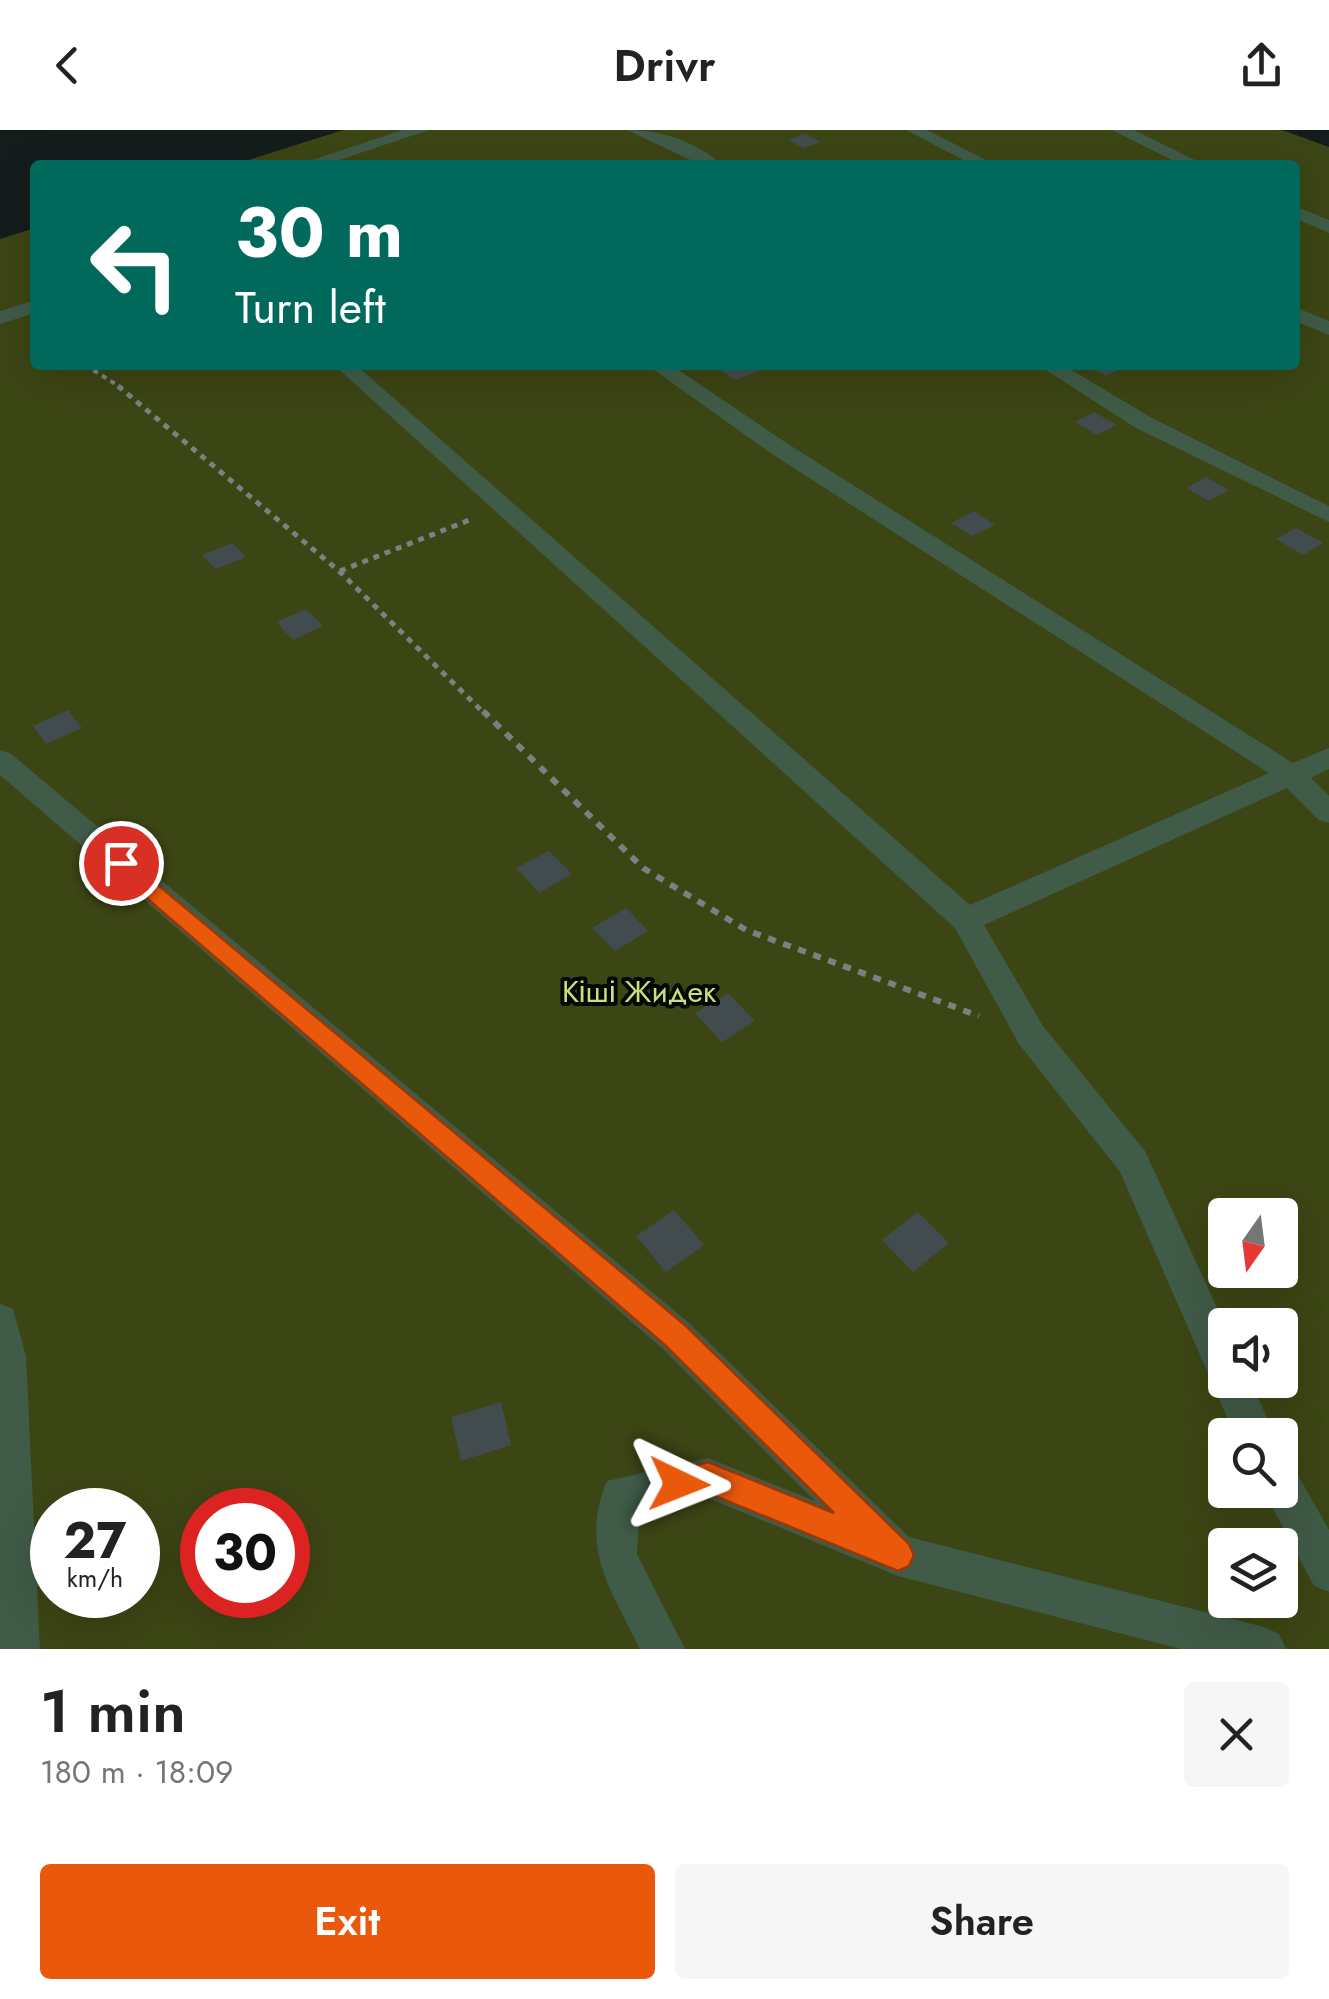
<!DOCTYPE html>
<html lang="en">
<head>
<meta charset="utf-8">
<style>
  body { margin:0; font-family:Jost,sans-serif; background:#f6f6f6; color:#222; height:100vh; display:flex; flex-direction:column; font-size:38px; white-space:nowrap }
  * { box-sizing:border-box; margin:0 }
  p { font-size:32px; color:#767676 }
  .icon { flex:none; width:55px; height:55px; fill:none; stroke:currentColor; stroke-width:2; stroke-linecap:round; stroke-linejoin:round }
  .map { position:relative; height:1519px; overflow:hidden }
  .details { display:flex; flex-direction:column; background:#fff; flex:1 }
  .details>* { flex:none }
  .guide { position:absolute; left:30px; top:30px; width:1270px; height:210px; border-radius:10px; box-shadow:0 10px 40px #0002; background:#00695c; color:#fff; overflow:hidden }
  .needle { width:65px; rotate:194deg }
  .fabs { position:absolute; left:1208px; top:1068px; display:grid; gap:20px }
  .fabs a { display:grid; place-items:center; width:90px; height:90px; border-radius:10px; background:#fff; box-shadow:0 10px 40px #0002; font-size:50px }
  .speed { position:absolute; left:30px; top:1358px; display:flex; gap:20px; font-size:50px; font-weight:700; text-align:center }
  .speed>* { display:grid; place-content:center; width:130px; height:130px; border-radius:50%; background:#fff; box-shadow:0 10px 40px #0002; line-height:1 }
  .speed small { font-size:25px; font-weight:400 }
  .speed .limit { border:15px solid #d22; background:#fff; color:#111 }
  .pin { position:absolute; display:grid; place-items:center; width:85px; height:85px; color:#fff; margin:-42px; border:5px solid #fff; border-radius:50%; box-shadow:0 2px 10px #0007 }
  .me { position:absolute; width:110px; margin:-55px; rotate:92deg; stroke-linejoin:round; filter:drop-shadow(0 0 8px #0008) }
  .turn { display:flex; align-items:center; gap:35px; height:210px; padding:0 40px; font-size:45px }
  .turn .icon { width:130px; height:130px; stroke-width:2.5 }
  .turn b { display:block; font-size:70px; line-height:85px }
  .round { display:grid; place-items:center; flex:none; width:105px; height:105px; border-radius:10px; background:#f6f6f6 }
  .head { display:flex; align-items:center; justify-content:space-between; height:170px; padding:0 40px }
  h1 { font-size:60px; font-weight:600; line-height:75px }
  .action { display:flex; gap:20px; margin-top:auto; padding:20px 40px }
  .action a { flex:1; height:115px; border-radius:10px; background:#ea580c; color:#fff; font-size:40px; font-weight:600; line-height:115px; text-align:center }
  .action a+a { background:#f6f6f6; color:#222 }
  header { display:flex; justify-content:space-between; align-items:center; height:130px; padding:0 40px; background:#fff; font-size:45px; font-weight:600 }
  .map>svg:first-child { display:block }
  .green { fill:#3c4514; fill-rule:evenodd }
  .building { fill:#424c4f }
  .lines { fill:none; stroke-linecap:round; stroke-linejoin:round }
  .path-far2 { stroke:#7a8281; stroke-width:4; stroke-dasharray:5 5; stroke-linecap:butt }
  .path-far1 { stroke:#7a8281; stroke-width:5; stroke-dasharray:6 6; stroke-linecap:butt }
  .path { stroke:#7a8281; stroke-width:6; stroke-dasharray:8 8; stroke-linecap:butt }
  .minor { fill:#405b47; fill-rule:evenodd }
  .route { fill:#ea580c; stroke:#983908; stroke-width:2.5 }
  .labels { text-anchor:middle; stroke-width:8; stroke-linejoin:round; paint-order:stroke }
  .park-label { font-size:30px; fill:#cbe177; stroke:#040706 }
</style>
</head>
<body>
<header><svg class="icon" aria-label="back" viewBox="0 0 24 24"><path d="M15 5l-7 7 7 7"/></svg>Drivr<svg class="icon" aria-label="share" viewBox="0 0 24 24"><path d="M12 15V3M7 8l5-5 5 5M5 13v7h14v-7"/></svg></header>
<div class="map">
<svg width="1329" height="1519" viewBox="0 0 1329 1519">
  <rect width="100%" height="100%" fill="#141d1c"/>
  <path class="green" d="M 343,0 L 1282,0 L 1329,17 L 1329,1519 L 0,1519 L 0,109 L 35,98 L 35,235 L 1295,235 L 1295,35 L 233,35 ZM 1225,1085 L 1280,1085 L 1280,1140 L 1225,1140 ZM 1225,1195 L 1280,1195 L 1280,1250 L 1225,1250 ZM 1225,1305 L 1280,1305 L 1280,1360 L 1225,1360 ZM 52,1380 L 138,1380 L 138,1465 L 52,1465 ZM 202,1380 L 288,1380 L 288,1465 L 202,1465 ZM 1225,1415 L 1280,1415 L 1280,1470 L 1225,1470 Z"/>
  <path class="building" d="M 805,4 L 821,12 L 804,18 L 788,10 Z
    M 727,235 L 748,235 L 758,241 L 736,250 L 718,239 Z
    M 1087,235 L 1128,235 L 1106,246 Z
    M 1094,282 L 1117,295 L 1097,305 L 1075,292 Z
    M 1206,347 L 1229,360 L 1209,371 L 1186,358 Z
    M 974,381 L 995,395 L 972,406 L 951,393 Z
    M 1296,398 L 1323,413 L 1303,425 L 1276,409 Z
    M 232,413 L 246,427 L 216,439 L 202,425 Z
    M 306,479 L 323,496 L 293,510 L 276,492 Z
    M 68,580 L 82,598 L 46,614 L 33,596 Z
    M 549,721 L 572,744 L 539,763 L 516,738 Z
    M 626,778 L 648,801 L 615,821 L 592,798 Z
    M 728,863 L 755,891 L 722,912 L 695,883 Z
    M 674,1080 L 704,1115 L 666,1142 L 636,1106 Z
    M 918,1082 L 949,1113 L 913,1142 L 882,1110 Z
    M 501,1272 L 511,1315 L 461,1331 L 451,1287 Z"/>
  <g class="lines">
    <path class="path-far2" d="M 85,235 L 122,258"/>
    <path class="path-far1" d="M 118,256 L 339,441 L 485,584
      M 340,441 L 472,389"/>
    <path class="path" d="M 483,581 L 643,738 L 746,800 L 979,886"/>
    <path class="minor" d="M 403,0 L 429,0 L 324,35 L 297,35 Z
      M 627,0 C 661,0 696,11 722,35 L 701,35 Z
      M 906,0 L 927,0 L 996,35 L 973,35 Z
      M 1112,0 L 1134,0 L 1205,35 L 1182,35 Z
      M 1295,76 L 1329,90 L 1329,103 L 1295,88 Z
      M 35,170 L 35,183 L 0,194 L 0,181 Z
      M 1295,177 L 1329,191 L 1329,205 L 1295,191 Z
      M 334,235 L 356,235 L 970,775 L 1269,643 L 772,324 L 647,235 L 671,235 L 788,314 L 1293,633 L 1329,618 L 1329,639 L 1311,648 L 1329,666 L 1329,693 L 1319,690 L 1287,658 L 984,795 L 1043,896 L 1145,1021 L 1225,1195 L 1225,1250 L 1250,1250 L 1275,1305 L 1235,1305 L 1120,1042 L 1019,914 L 955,798 Z
      M 1038,235 L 1063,235 L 1152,288 L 1329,376 L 1329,392 L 1136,298 Z
      M 0,620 L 10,623 L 689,1193 L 909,1407 L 1264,1497 L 1279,1504 L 1286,1519 L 1181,1519 L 898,1446 L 708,1368 L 640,1382 L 637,1424 L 685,1519 L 640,1519 C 611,1460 579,1418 607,1351 L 708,1328 L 815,1371 L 663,1219 L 0,645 Z
      M 0,1174 L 13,1179 L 26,1226 L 40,1519 L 0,1519 Z
      M 1280,1332 L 1294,1338 L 1329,1400 L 1329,1462 L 1314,1456 L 1263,1360 L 1280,1360 Z"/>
  </g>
  <path class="route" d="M 121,724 L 686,1196 L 909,1414 L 914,1425 L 909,1436 L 898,1441 L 708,1363 L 679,1369 L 668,1364 L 664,1354 L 668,1343 L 708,1332 L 834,1383 L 666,1216 L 113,739 L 113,727 Z"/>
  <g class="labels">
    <g class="park-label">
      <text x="639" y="872">Кіші Жидек</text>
    </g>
  </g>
</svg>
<div class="fabs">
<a><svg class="needle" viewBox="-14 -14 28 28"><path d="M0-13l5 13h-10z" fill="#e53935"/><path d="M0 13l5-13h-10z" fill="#767676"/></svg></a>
<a><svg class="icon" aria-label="sound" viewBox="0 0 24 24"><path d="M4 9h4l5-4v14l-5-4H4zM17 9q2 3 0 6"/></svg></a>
<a><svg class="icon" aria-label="search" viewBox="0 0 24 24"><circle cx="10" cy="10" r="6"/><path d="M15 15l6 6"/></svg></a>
<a><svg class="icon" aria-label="layers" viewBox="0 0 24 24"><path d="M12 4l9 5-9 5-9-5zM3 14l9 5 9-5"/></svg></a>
</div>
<div class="speed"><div>27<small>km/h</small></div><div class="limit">30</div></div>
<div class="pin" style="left:121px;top:733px;background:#d93025"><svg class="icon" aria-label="arrive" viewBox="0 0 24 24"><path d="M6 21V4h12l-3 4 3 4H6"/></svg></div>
<svg class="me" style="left:679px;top:1354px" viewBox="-20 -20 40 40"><path d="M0-17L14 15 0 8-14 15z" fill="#ea580c" stroke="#fff" stroke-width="4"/></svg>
<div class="guide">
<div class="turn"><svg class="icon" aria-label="left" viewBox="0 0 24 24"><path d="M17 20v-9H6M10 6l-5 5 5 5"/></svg><div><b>30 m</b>Turn left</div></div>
</div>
</div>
<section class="details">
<div class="head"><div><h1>1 min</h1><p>180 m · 18:09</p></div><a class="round"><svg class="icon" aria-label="close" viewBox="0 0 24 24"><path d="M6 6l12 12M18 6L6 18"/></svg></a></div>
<div class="action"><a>Exit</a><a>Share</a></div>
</section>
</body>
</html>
